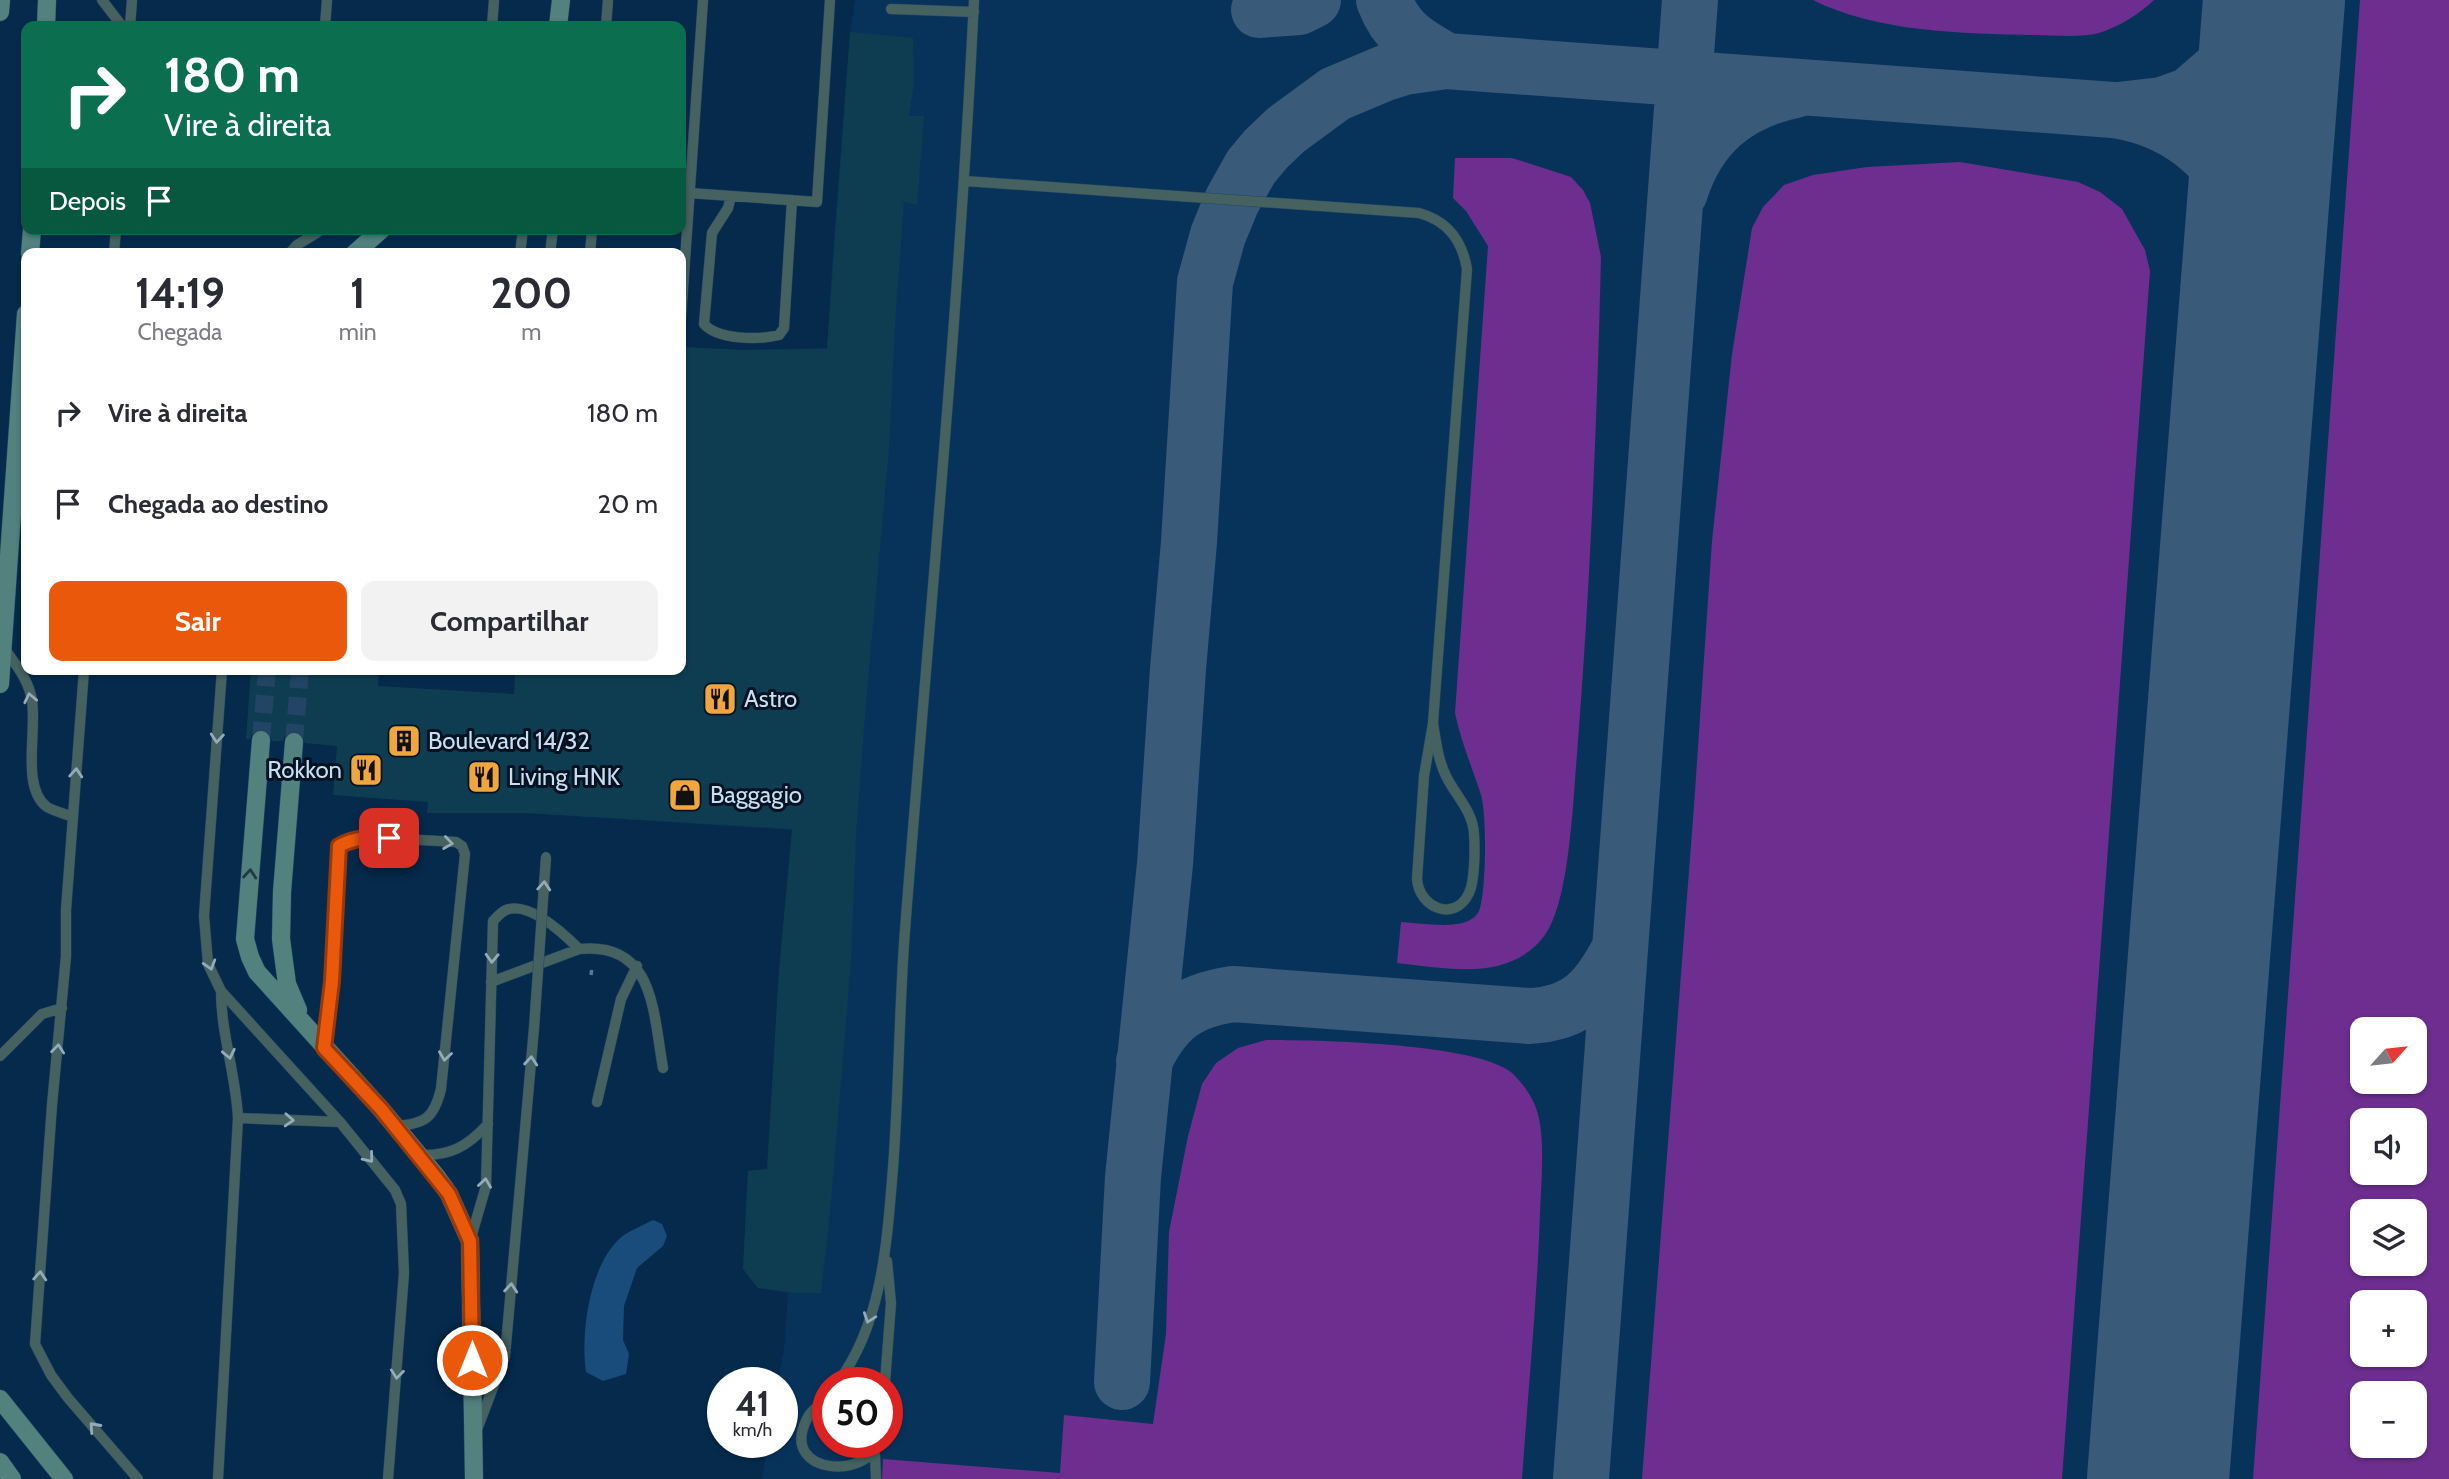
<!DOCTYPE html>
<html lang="pt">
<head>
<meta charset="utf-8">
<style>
  body { margin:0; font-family:Cabin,sans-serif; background:#f2f2f3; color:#2b2b33; height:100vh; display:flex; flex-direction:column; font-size:26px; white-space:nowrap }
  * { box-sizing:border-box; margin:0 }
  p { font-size:23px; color:#7c7c81 }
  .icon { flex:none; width:38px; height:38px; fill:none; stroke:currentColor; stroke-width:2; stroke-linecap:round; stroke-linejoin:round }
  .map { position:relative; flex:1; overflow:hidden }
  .side { position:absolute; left:21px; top:248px; width:665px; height:427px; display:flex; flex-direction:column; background:#fff; border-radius:14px; box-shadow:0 2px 5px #0004 }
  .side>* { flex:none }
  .guide { position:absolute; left:21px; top:21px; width:665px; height:214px; border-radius:14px; box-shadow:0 2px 5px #0004; background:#0b6e4f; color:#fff; overflow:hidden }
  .needle { width:46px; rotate:63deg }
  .controls { position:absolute; left:2350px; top:1017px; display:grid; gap:14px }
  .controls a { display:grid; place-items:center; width:77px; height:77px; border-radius:14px; background:#fff; box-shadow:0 2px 5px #0004; font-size:35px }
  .speed { position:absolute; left:707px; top:1367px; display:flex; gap:14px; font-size:35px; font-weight:700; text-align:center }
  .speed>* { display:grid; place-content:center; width:91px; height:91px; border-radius:50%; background:#fff; box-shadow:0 2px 5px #0004; line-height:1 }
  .speed small { font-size:18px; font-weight:400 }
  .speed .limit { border:10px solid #d22; background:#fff; color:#111 }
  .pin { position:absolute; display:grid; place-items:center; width:60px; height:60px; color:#fff; margin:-30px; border-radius:14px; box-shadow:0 4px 10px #0006 }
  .me { position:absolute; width:77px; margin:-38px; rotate:0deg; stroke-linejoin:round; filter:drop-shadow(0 0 5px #0008) }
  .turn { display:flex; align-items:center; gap:24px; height:147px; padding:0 28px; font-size:32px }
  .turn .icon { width:91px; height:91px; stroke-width:2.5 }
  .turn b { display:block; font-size:49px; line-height:60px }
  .then { display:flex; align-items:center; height:66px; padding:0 28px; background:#0003; gap:14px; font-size:26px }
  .eta { display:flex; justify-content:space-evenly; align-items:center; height:119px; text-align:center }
  .eta b { font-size:42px; font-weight:700; line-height:49px }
  .cta { display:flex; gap:14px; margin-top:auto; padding:14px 28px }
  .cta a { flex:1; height:80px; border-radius:14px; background:#ea580c; color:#fff; font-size:28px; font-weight:700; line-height:80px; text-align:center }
  .cta a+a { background:#f2f2f3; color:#2b2b33 }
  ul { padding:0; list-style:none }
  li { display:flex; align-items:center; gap:21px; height:91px; padding:0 28px }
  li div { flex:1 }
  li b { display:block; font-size:26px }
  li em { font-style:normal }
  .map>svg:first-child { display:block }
  .built { fill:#07335b; fill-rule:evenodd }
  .green { fill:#6d2e90; fill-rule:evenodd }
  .water { fill:#194b7b }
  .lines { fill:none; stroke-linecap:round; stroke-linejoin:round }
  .taxiway { stroke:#395a78; stroke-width:56 }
  .runway { stroke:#395a78; stroke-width:142 }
  .building { fill:#0e3d51 }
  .secondary-tunnel { stroke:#224565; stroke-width:18; stroke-dasharray:18 9; stroke-linecap:butt }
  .lane-casing { stroke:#244667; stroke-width:11 }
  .secondary-casing { stroke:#244667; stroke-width:19 }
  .path { stroke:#5a7894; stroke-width:3.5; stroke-dasharray:5 3.5; stroke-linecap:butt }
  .lane { stroke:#456160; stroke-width:10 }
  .secondary { stroke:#52817e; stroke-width:18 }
  .lane-bridge-casing { stroke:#244667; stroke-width:11; stroke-linecap:butt }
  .lane-bridge { stroke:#456160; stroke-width:10 }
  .oneway { stroke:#94abb8 }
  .oneway2 { stroke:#203942 }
  .route-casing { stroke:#983908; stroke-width:18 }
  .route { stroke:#ea580c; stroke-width:12 }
  .labels { text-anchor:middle; stroke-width:6; stroke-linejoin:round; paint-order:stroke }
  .poi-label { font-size:24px; fill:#c8dcf2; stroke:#051221; text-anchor:start }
</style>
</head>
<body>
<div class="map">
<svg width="2449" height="1479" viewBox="0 0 2449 1479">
  <rect width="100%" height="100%" fill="#052a4c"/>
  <path class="built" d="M 855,0 L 2449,0 L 2449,1479 L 762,1479 L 768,1442 L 782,1442 L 782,1382 L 778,1382 L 784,1349 L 788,1293 L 758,1288 L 743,1269 L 748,1171 L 767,1169 L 792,830 L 526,813 L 681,670 L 681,347 L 743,350 L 827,348 L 834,237 L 850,33 ZM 2362,1029 L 2415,1029 L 2415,1082 L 2362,1082 ZM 2362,1120 L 2415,1120 L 2415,1172 L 2362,1172 ZM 2362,1211 L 2415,1211 L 2415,1264 L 2362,1264 ZM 2362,1302 L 2415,1302 L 2415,1354 L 2362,1354 ZM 828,1382 L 887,1382 L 887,1442 L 828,1442 ZM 2362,1393 L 2415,1393 L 2415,1446 L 2362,1446 Z"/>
  <path class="green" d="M 1813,0 L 2154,0 C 2138,15 2120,26 2099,33 C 2080,38 2055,35 2035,35 C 1965,34 1876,32 1813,0 Z
    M 2360,0 L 2449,0 L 2449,1479 L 2253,1479 ZM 2362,1029 L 2415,1029 L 2415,1082 L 2362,1082 ZM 2362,1120 L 2415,1120 L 2415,1172 L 2362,1172 ZM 2362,1211 L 2415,1211 L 2415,1264 L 2362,1264 ZM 2362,1302 L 2415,1302 L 2415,1354 L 2362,1354 ZM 2362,1393 L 2415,1393 L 2415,1446 L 2362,1446 Z
    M 1455,158 L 1512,158 L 1571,177 L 1583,190 L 1590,203 L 1601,257 C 1597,423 1590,589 1577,754 C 1573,799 1570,900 1545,935 C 1509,983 1447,968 1397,963 L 1401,922 C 1419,923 1455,929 1470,920 C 1474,918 1479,913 1480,908 C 1486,889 1487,815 1481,795 C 1472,767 1461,742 1455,713 L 1488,246 L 1466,211 L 1453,198 Z
    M 1960,162 L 2078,182 L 2100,192 L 2122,209 L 2145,250 L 2150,271 L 2062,1479 L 1642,1479 L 1694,806 L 1712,541 L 1732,354 L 1752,228 L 1763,207 L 1784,185 L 1813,175 L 1867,167 Z
    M 1266,1040 C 1316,1040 1477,1043 1512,1073 C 1522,1083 1531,1094 1536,1108 C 1546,1135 1541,1184 1540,1214 C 1537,1302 1528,1391 1522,1479 L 882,1479 L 883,1459 L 1060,1473 L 1064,1415 L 1153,1424 L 1166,1334 L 1169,1232 L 1188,1136 L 1202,1084 L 1216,1063 L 1238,1048 Z"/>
  <path class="water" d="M 653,1220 L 662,1224 L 667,1236 L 663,1246 L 637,1268 L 624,1306 L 623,1340 L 629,1354 L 626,1374 L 603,1381 L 586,1372 C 580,1333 590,1260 624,1235 C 633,1229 644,1225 653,1220 Z"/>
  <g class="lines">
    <path class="taxiway" d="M 1384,0 C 1397,34 1416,44 1446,61
      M 1259,10 L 1299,7 L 1313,0
      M 2118,110 L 2162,105 L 2190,95 L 2272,24
      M 1680,192 C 1698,135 1736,102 1795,90
      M 1144,1061 C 1165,1018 1186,1001 1233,994 L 1529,1016 C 1579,1014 1599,989 1620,948
      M 1122,1382 L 1133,1177 L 1165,864 L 1178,669 L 1189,542 L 1205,282 L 1218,235 L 1232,201 L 1251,167 L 1266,149 L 1286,130 L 1335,94 L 1385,73 L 1404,67 L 1446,61 L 2113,110 C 2165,117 2208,145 2235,191 C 2243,205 2249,221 2255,236
      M 1581,1479 L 1690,0"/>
    <path class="runway" d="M 2158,1479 L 2274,0"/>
  </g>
  <path class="building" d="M 850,32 L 913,38 L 914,82 L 909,116 L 924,116 L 917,205 L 904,202 L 895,324 L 889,448 L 866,703 L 856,834 L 851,961 L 830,1213 L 821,1293 L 796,1293 L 758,1288 L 743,1269 L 748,1171 L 767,1169 L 779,970 L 792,829 L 526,813 L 427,813 L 428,802 L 333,795 L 337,746 L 305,743 L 301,733 L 294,731 L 285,735 L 283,741 L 272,741 L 268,731 L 261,729 L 252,733 L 250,739 L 246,739 L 251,670 L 379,670 L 378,686 L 514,694 L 515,670 L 681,670 L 681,347 L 743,350 L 827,349 Z"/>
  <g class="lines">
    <path class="secondary-tunnel" d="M 261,740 L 267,670
      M 294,742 L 300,670"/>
    <defs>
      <path id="lane" d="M 102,0 L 122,26
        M 891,9 L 974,12
        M 130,26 L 132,0
        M 325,26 L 327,0
        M 492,26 L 494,0
        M 606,26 L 608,0
        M 965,181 L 1419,213 C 1448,221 1462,240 1467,269 L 1433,723
        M 689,193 L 817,202 L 830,0
        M 731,196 L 728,208 L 712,233 L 704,324 C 718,340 759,340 779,335 L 784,328 L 792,200
        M 114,254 L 116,229
        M 289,254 L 297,245 L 323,229
        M 520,254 L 523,229
        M 550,254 L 553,229
        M 590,254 L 592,229
        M 681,318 L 703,0
        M 4,648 C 16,665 29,680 32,701 C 37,731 21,788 47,807 C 54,811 65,814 73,817
        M 84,670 L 66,910 L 66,956 L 52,1105 L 35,1344 L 51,1375 L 68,1398 L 138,1479
        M 222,670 L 204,916 L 208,964 L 221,991 L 340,1122 L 395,1190 L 401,1204 L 404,1273 L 388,1479
        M 1433,723 C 1436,741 1438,760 1446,776 C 1455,795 1473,811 1474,834 C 1475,848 1475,881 1469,893 C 1455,923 1419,908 1417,879 L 1424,776 Z
        M 491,982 L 579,949 C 655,941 653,1013 663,1068
        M 324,1047 L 332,981 L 339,846 L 352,839 L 367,837 L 456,842 L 462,846 L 465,854 L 441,1089 C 434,1118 425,1124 396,1126
        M 0,1056 L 42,1014 L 62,1008
        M 597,1102 L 621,999 L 637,966
        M 238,1118 L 340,1122
        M 419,1155 C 450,1156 467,1147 488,1124
        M 470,1241 L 486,1186 L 493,921 C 497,917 501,912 506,910 C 529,901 564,934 579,949
        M 838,1382 C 883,1322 887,1240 893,1168 C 899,1089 899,1009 905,930 C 929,620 959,311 974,0
        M 885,1382 L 891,1303 L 887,1261
        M 828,1402 C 817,1405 809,1413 805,1423 C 783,1475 868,1479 878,1442
        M 478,1427 L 505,1356 L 534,1028
        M 875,1455 L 876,1479
        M 218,1479 L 238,1118 C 236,1075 221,1034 221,991"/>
      <path id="secondary" d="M 0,12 L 1,0
        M 46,26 L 47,0
        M 558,26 L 561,0
        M 30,254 L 32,229
        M 354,254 L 382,229
        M 0,684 L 26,314
        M 261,740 L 245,939 L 250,957 L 257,972 L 381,1109 L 436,1176 L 449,1194 L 470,1241 L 474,1479
        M 294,742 L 282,892 L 281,939 L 287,984 L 298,1010
        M 0,1399 L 64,1479
        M 0,1462 L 12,1479"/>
    </defs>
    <use href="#lane" class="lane-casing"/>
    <use href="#secondary" class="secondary-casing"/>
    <path class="path" d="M 591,975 L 592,968"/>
    <use href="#lane" class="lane"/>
    <use href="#secondary" class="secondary"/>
    <defs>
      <path id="lane-bridge" d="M 534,1028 L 546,857"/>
    </defs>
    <use href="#lane-bridge" class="lane-bridge-casing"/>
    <use href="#lane-bridge" class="lane-bridge"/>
  </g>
  <defs><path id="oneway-chevron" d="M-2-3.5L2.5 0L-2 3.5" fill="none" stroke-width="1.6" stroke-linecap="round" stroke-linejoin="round" transform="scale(1.75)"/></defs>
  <g class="oneway">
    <use href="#oneway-chevron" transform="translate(30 698) rotate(-102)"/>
    <use href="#oneway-chevron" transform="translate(217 738) rotate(95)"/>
    <use href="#oneway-chevron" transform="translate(76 773) rotate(-86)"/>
    <use href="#oneway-chevron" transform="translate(448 843) rotate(8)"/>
    <use href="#oneway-chevron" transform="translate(544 886) rotate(-86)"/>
    <use href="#oneway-chevron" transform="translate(492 958) rotate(92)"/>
    <use href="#oneway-chevron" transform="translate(210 965) rotate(73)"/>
    <use href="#oneway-chevron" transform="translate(58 1049) rotate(-84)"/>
    <use href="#oneway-chevron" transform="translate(229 1054) rotate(78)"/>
    <use href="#oneway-chevron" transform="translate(445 1056) rotate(98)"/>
    <use href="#oneway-chevron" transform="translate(531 1061) rotate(-85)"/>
    <use href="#oneway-chevron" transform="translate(289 1120) rotate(3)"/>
    <use href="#oneway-chevron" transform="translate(369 1158) rotate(51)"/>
    <use href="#oneway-chevron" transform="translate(485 1183) rotate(-82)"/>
    <use href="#oneway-chevron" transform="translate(40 1276) rotate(-86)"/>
    <use href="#oneway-chevron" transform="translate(511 1288) rotate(-85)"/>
    <use href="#oneway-chevron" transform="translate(869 1318) rotate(109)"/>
    <use href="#oneway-chevron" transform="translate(397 1374) rotate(96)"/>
    <use href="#oneway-chevron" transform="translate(94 1427) rotate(-132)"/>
  </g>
  <use class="oneway2" href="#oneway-chevron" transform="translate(250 874) rotate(-85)"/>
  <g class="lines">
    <defs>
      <path id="route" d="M 389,838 C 370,837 356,837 339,846 L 332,981 L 324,1048 L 381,1109 L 449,1194 L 470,1241 L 472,1360"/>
    </defs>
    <use href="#route" class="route-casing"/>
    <use href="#route" class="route"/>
  </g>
  <defs>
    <symbol id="restaurant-square" viewBox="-11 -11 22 22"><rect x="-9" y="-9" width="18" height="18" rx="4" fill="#f0a63f" stroke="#051221"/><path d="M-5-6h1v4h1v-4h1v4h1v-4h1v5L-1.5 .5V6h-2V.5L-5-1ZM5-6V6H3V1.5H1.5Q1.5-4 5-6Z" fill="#111"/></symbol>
    <symbol id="building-square" viewBox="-11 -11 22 22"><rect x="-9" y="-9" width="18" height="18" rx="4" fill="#f0a63f" stroke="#051221"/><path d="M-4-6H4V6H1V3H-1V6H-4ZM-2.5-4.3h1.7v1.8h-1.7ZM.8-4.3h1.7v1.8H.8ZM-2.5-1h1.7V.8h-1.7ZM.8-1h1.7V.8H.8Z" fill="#111"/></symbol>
    <symbol id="shop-square" viewBox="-11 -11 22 22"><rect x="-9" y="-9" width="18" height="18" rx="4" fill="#f0a63f" stroke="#051221"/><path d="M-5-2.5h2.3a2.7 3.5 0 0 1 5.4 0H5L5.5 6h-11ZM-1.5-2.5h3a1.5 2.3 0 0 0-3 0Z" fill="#111"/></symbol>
  </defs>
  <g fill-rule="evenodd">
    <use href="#restaurant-square" x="701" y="680" width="38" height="38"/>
    <use href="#building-square" x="385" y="722" width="38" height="38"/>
    <use href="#restaurant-square" x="347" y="751" width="38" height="38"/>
    <use href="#restaurant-square" x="465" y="758" width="38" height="38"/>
    <use href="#shop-square" x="666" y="776" width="38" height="38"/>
  </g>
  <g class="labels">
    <g class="poi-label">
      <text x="744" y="707">Astro</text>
      <text x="428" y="749">Boulevard 14/32</text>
      <text x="342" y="778" text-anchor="end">Rokkon</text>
      <text x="508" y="785">Living HNK</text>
      <text x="710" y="803">Baggagio</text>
    </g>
  </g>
</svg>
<div class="controls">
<a><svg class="needle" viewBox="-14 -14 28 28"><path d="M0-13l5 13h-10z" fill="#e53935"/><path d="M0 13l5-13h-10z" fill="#7c7c81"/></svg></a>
<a><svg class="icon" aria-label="sound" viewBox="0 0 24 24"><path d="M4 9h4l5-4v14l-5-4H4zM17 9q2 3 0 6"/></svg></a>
<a><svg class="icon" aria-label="layers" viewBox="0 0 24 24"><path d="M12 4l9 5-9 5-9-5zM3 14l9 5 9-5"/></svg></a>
<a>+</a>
<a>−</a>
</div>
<div class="speed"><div>41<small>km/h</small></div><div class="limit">50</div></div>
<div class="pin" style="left:389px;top:838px;background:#d93025"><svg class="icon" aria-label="arrive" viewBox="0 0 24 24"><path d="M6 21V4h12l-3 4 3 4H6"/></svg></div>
<svg class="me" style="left:472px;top:1360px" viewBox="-20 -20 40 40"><circle r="17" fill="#ea580c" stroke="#fff" stroke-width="3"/><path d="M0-11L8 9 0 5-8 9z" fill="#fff"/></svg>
<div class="guide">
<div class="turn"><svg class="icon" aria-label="right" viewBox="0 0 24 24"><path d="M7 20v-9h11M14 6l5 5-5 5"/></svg><div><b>180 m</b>Vire à direita</div></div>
<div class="then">Depois<svg class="icon" aria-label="arrive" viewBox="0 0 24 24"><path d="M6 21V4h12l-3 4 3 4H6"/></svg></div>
</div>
<section class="side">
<div class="eta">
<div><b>14:19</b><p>Chegada</p></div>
<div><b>1</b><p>min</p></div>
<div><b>200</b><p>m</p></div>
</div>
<ul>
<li><svg class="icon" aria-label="right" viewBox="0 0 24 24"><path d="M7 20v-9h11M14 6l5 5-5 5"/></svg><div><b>Vire à direita</b></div><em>180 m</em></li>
<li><svg class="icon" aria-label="arrive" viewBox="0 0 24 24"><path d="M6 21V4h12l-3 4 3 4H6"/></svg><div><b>Chegada ao destino</b></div><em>20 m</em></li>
</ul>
<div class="cta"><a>Sair</a><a>Compartilhar</a></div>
</section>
</div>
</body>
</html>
